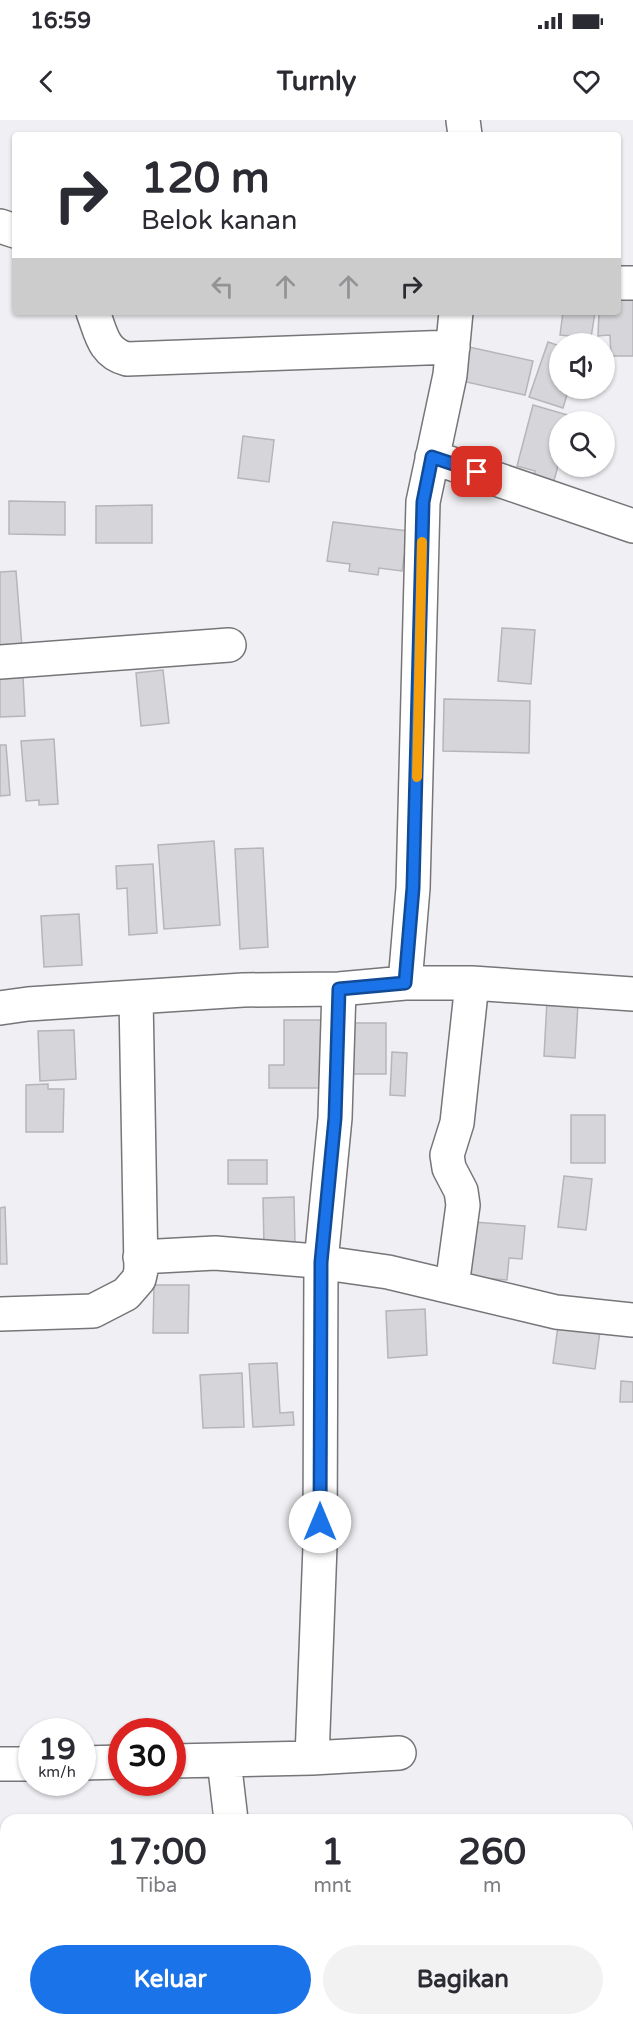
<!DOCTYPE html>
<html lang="id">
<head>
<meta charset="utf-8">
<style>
  body { margin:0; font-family:"Varela Round",sans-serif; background:#f2f2f3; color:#2b2b33; height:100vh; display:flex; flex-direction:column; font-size:22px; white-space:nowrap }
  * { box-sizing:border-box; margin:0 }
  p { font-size:20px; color:#7c7c81 }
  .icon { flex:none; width:33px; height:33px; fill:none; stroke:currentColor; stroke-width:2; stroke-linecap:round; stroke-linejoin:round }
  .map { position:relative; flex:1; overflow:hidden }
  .drawer { position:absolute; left:0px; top:1694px; width:633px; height:212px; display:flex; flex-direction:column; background:#fff; border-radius:18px 18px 0 0; box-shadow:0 2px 4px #0004 }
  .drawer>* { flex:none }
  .hud { position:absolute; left:12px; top:12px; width:609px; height:183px; border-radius:6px; box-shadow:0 2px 4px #0004; background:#fff; color:#2b2b33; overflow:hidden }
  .controls { position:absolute; left:549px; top:213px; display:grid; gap:12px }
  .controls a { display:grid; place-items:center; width:66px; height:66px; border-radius:50%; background:#fff; box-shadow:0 2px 4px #0004; font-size:30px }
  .speed { position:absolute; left:18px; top:1598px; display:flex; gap:12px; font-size:30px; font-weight:700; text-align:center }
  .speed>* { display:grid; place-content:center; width:78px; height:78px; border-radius:50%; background:#fff; box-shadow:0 2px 4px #0004; line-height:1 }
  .speed small { font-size:15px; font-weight:400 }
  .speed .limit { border:9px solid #d22; background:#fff; color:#111 }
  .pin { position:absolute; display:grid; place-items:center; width:51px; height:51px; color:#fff; margin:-26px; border-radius:12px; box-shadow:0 3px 9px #0006 }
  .me { position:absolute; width:66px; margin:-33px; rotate:0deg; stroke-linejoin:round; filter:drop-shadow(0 0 4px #0008) }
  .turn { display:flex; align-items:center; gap:21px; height:126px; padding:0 30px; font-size:27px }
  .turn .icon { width:78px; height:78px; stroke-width:2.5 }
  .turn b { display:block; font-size:42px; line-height:51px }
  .lanes { display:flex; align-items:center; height:57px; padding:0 30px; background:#0003; justify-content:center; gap:30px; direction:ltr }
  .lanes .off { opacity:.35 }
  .eta { display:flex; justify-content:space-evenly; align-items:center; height:102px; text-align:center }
  .eta b { font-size:36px; font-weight:700; line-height:42px }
  .action { display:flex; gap:12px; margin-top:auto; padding:12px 30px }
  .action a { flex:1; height:69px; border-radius:36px; background:#1a73e8; color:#fff; font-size:24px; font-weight:700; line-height:69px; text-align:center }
  .action a+a { background:#f2f2f3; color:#2b2b33 }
  .status { display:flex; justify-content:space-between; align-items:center; height:42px; padding:0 30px; background:#fff; direction:ltr }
  .status svg { height:16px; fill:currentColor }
  header { display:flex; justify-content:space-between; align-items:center; height:78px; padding:0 30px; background:#fff; font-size:27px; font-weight:700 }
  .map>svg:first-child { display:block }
  .building { fill:#d6d5d9; stroke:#b6b5b9; stroke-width:1.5 }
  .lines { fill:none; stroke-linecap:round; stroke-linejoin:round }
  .minor-casing { stroke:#767578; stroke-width:36 }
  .minor { stroke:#fff; stroke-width:33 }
  .route-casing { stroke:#114b97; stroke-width:15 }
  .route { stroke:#1a73e8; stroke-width:10 }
  .slow { stroke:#f59e0b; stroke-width:10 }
</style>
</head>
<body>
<div class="status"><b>16:59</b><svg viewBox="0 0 49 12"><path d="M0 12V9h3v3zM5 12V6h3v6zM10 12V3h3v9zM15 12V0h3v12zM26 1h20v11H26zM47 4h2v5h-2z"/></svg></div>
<header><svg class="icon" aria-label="back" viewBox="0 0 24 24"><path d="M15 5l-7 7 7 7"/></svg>Turnly<svg class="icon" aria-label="heart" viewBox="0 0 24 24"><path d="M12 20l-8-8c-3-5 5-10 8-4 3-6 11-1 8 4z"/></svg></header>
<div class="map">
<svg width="633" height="1904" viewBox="0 0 633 1904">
  <rect width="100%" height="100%" fill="#f0eff3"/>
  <path class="building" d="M 618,177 L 633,177 L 633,236 L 611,236 L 610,215 L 598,216 L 599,192 L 618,192 Z
    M 563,192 L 595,192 L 591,218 L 560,215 Z
    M 548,222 L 560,226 L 560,268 L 569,268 L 563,288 L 529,277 Z
    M 469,227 L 533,241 L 525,275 L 462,261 Z
    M 533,285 L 571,296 L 570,302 L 560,302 L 560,339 L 553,364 L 533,358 L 535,351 L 517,346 Z
    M 243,316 L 274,320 L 269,362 L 238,358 Z
    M 9,381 L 65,382 L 65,415 L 9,414 Z
    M 152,385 L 152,423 L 96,423 L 96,386 Z
    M 333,402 L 408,411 L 402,451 L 379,448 L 378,455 L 349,451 L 350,444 L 327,441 Z
    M 16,451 L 22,527 L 0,529 L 0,452 Z
    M 502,508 L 535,510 L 531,564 L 498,561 Z
    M 163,550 L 169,603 L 141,606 L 136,553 Z
    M 0,554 L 3,558 L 23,557 L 25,596 L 0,597 Z
    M 444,579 L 530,581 L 529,633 L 443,631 Z
    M 54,619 L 58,684 L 39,685 L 39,680 L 26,681 L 21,621 Z
    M 0,625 L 6,625 L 10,675 L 0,676 Z
    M 214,721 L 220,805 L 164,809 L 158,725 Z
    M 263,728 L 268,827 L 240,829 L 235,729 Z
    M 153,744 L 157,813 L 129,815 L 127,768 L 117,769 L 116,746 Z
    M 79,794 L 82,845 L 44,847 L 41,796 Z
    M 547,881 L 578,883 L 575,938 L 544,936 Z
    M 284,900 L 331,900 L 331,968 L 269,968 L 269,945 L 284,945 Z
    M 346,903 L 386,903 L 386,954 L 346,954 Z
    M 74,910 L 76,959 L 40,961 L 38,911 Z
    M 392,932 L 407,933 L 405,976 L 390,975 Z
    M 48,964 L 48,969 L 64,969 L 63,1012 L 26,1012 L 26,965 Z
    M 571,995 L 605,995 L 605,1043 L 571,1043 Z
    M 228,1040 L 267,1040 L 267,1064 L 228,1064 Z
    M 564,1056 L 592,1059 L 586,1110 L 558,1107 Z
    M 294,1077 L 295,1126 L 264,1126 L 263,1078 Z
    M 5,1087 L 7,1144 L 0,1144 L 0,1088 Z
    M 474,1102 L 525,1106 L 522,1139 L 509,1138 L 507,1160 L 470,1157 Z
    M 154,1165 L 189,1165 L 188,1213 L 153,1213 Z
    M 425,1189 L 427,1235 L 388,1238 L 386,1191 Z
    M 558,1206 L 600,1211 L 595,1249 L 553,1243 Z
    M 277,1243 L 280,1293 L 293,1292 L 294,1305 L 253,1307 L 249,1244 Z
    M 242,1253 L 244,1307 L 203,1308 L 200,1255 Z
    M 621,1261 L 633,1262 L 633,1282 L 620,1282 Z"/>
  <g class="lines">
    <defs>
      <path id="minor" d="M 463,0 L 465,15
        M 0,106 L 15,111
        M 618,163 L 633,163
        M 93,192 C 101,213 103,233 127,239 L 453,227
        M 432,337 L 633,406
        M 0,542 L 229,525
        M 405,863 L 413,768 L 423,382 L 450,255 L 456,192
        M 0,888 L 28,884 L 243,870 L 339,869 L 405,863 L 472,863 L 633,874
        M 140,1137 L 215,1133 L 304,1140 L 388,1152 L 556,1192 L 633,1200
        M 452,1166 L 463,1085 L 461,1071 L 449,1048 L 447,1035 L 457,1003 L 472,863
        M 0,1194 L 93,1191 L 126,1174 L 139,1159 L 141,1150 L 136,877
        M 312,1638 L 320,1426 L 321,1142 L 335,998 L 339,869
        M 224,1640 L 231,1700
        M 172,1641 L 312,1638 L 399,1633
        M 82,1643 L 122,1642
        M 0,1644 L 32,1644
        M 0,1780 L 6,1780
        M 119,1899 L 120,1904"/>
    </defs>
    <use href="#minor" class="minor-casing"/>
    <use href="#minor" class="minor"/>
  </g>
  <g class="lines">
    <defs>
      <path id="route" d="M 320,1402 L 321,1142 L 335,998 L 339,869 L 405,863 L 413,768 L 423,382 L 432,337 L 477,352"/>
    </defs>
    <use href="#route" class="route-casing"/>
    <use href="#route" class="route"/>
    <path class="slow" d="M 417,657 L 422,422"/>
  </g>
</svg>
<div class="controls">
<a><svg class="icon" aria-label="sound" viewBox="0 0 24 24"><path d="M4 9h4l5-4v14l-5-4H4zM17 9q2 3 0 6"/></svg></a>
<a><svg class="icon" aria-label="search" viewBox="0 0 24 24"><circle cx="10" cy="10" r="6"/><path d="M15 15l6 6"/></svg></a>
</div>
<div class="speed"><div>19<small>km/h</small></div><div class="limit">30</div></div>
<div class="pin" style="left:477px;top:352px;background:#d93025"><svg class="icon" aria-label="arrive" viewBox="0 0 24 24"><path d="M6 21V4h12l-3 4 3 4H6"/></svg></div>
<svg class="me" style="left:320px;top:1402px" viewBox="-20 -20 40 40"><circle r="19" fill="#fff"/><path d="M0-13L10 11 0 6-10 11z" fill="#1a73e8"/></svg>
<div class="hud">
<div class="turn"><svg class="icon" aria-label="right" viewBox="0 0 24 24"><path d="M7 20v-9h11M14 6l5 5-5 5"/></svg><div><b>120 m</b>Belok kanan</div></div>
<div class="lanes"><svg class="icon off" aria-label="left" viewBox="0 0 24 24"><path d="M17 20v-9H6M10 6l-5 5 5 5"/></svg><svg class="icon off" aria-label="ahead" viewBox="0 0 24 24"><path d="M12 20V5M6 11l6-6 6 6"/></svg><svg class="icon off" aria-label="ahead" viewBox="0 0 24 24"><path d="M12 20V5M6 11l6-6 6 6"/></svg><svg class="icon" aria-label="right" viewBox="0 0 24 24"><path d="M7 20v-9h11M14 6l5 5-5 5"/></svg></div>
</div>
<section class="drawer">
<div class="eta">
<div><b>17:00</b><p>Tiba</p></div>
<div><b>1</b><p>mnt</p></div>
<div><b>260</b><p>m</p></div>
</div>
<div class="action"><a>Keluar</a><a>Bagikan</a></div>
</section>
</div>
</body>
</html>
